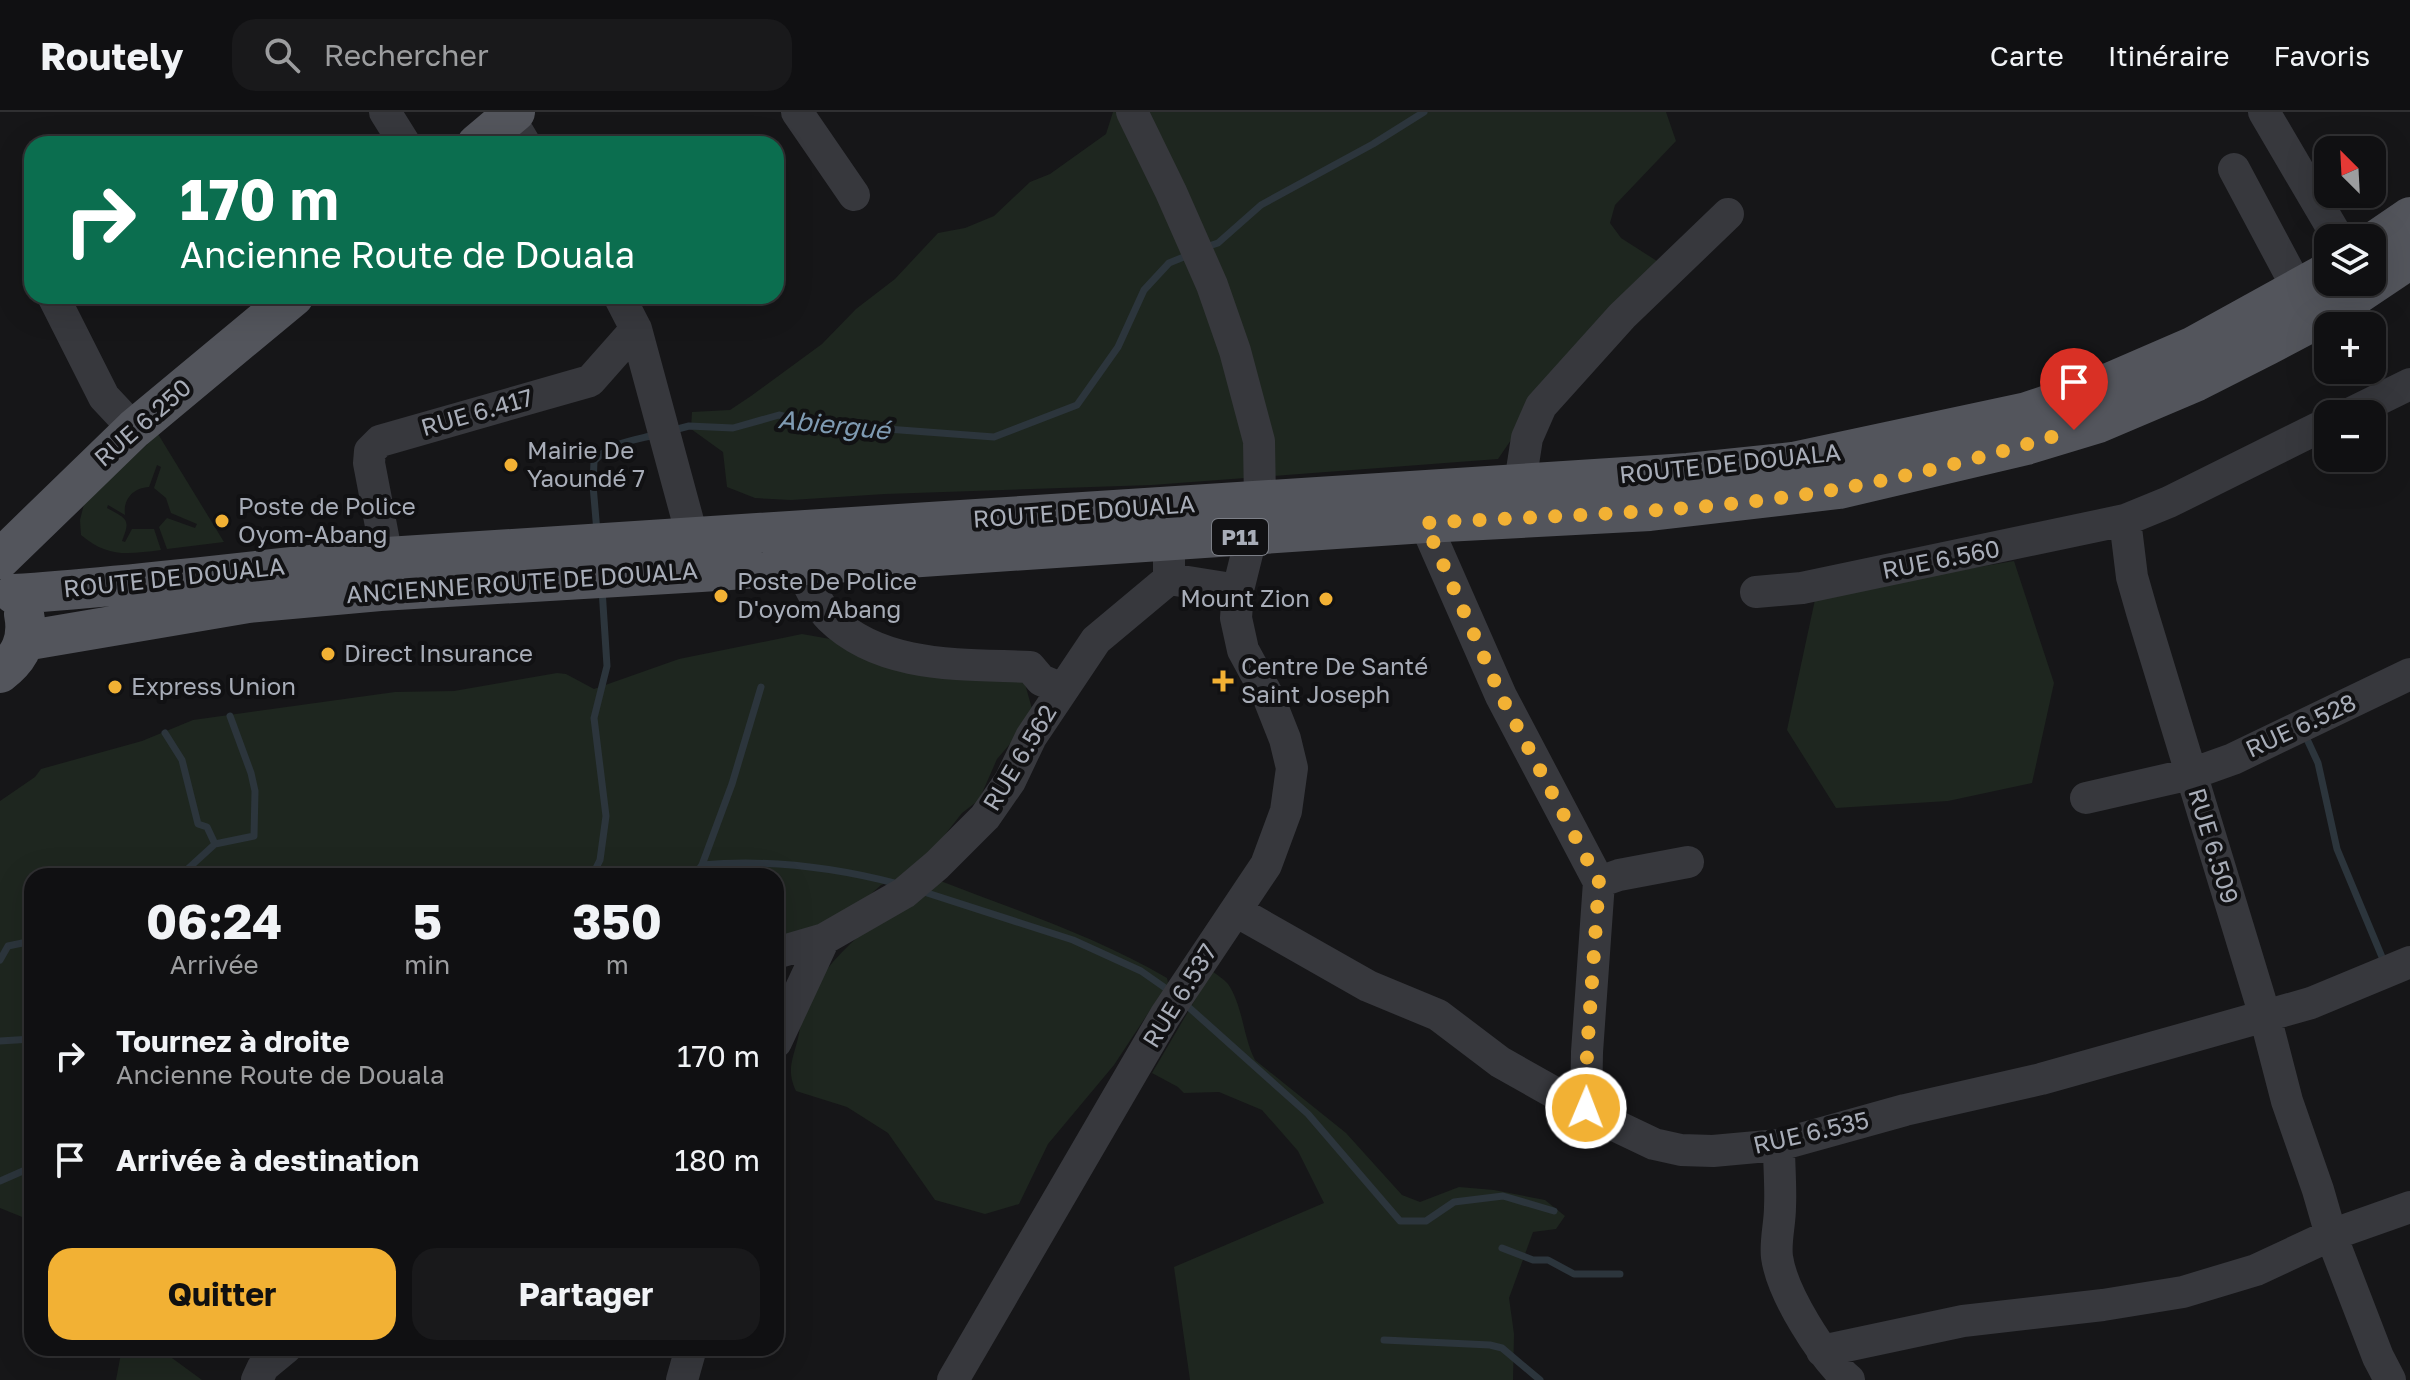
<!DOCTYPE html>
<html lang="fr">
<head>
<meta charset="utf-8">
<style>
  body { margin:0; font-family:"Golos Text",sans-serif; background:#19191b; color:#f1f3f6; height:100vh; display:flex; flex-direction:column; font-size:30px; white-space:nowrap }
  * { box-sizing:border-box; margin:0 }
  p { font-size:26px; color:#9c9d9f }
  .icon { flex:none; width:44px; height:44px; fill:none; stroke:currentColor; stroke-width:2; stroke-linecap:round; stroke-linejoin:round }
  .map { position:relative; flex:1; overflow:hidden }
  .drawer { position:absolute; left:24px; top:756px; width:760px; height:488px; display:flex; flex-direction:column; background:#101012; border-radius:24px; box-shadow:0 8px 32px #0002,0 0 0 2px #303032 }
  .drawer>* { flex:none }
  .hud { position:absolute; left:24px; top:24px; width:760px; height:168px; border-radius:24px; box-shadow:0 8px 32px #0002,0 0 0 2px #303032; background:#0b6e4f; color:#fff; overflow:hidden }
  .needle { width:52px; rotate:336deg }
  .fabs { position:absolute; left:2314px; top:24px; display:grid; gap:16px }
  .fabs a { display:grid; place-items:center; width:72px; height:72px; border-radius:16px; background:#101012; box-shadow:0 8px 32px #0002,0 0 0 2px #303032; font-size:40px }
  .pin { position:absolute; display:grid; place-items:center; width:68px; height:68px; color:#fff; margin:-82px -34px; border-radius:50% 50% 50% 0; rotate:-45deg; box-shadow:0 0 8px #0007 }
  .pin .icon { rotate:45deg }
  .me { position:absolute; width:88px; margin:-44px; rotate:1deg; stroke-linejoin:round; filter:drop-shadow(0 0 6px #0008) }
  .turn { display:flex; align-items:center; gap:28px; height:168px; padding:0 24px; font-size:36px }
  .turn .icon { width:104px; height:104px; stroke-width:2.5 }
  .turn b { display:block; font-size:56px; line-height:68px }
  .eta { display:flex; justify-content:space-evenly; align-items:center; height:136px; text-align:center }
  .eta b { font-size:48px; font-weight:700; line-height:56px }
  .primary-button { display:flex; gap:16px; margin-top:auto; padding:16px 24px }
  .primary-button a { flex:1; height:92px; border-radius:24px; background:#f2b134; color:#111; font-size:32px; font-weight:700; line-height:92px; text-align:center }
  .primary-button a+a { background:#19191b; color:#f1f3f6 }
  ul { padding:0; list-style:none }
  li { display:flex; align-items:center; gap:24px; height:104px; padding:0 24px }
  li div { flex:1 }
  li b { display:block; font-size:30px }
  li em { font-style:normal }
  header { display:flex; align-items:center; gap:48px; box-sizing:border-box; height:112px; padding:0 40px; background:#101012; border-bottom:2px solid #303032 }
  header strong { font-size:38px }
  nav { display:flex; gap:44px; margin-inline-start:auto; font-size:28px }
  .search { width:560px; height:72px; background:#19191b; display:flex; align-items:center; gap:20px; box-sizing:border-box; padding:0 28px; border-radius:24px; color:#9c9d9f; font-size:30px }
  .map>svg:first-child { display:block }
  .green { fill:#1e261f }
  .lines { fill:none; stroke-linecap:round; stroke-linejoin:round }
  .stream { stroke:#2c353c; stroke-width:7 }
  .minor { stroke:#37383d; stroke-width:32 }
  .major { stroke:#53555c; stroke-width:40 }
  .route { stroke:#f2b134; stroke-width:14; stroke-dasharray:0 25.2 }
  .poi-dot { fill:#f2b134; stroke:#111113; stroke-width:3 }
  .labels { text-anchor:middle; stroke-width:8; stroke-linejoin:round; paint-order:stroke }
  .shield { fill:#111113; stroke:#7b7e86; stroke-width:2 }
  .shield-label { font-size:22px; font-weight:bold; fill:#a8adb8 }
  .street-label { font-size:24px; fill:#a8adb8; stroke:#111113 }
  .poi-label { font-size:24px; fill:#a8adb8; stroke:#111113; text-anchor:start }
  .water-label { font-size:26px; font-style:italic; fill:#7f9bb3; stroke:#111113 }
</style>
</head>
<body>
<header>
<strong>Routely</strong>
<div class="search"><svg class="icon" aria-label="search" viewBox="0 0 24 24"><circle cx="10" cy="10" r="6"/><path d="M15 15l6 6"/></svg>Rechercher</div>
<nav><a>Carte</a><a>Itinéraire</a><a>Favoris</a></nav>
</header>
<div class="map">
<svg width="2410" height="1268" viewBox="0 0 2410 1268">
  <rect width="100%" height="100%" fill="#161618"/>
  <path class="green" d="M 1113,0 L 1666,0 L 1676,29 L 1615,93 L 1610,111 L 1621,126 L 1660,151 L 1543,281 L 1498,347 L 1152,373 L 885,382 L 791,388 L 755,386 L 727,375 L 723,340 L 691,317 L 692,300 L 730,298 L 751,284 L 822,232 L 856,197 L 895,167 L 938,121 L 965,116 L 994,104 L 1030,70 L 1050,62 L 1106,22 Z
    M 158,322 L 224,430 L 167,437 L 159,415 L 167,406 L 195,416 L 197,412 L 171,401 L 166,386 L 154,376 L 161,355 L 157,353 L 149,375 C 133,376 123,387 125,403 L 108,393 L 107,396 C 127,407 131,407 122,429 L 125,430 L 132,417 L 154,417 L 161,438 C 128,442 108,446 81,423 L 80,408 L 84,392 Z
    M 2014,449 L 2054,571 L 2032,671 L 1948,689 L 1836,696 L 1787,618 L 1816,483 Z
    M 802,522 L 1022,561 L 1034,604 L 997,647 L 979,688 L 962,701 L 940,729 L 901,766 L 881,773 L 843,807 L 776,831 L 776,764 L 32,764 L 32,1109 L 0,1096 L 0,689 L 35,665 L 41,657 L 142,629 L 193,608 L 395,580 L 454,579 L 557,561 L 566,562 L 594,577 L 679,547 Z
    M 938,768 C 1015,798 1095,824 1167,866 L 1168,871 L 1114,953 L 1048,1032 L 1019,1092 L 985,1102 L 935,1088 L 888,1021 L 847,995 L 796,979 C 786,958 793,947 798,926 C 800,918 801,909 803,901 C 825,839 885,802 938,768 Z
    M 1212,859 C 1217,863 1224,867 1228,872 C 1243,894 1243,925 1255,948 L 1346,1021 L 1402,1083 L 1420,1090 L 1459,1075 L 1494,1078 L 1545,1088 L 1565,1104 L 1556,1117 L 1533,1120 L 1509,1186 L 1514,1222 L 1513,1268 L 1190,1268 L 1174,1155 L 1324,1091 L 1298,1039 L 1262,998 L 1219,980 L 1184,981 L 1178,975 L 1152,961 Z
    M 122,1236 L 168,1236 L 172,1246 L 202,1268 L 116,1268 Z"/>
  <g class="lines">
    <path class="stream" d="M 1206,135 L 1218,131 L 1261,93 L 1373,32 L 1424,0
      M 670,319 L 689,314 L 733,316 L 779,303 L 835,317 L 887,317 L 994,325 L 1077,293 L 1118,235 L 1144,178 L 1169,151 L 1191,142
      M 597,420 L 593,373 L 594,349 C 612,330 630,329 655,323
      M 165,621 L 182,648 L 198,712 L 207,715 L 215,732
      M 2306,625 L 2318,651 L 2337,737 L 2382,845
      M 702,753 C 769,747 833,755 898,772
      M 180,764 L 215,732 L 254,724 L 255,679 L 251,661 L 230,604
      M 592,764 L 600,748 L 606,704 L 594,606 L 607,554 L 602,477
      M 694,764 L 702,753 L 732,672 L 761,575
      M 921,779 L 1073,828 L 1141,859 L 1171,880
      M 0,848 L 8,834 L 32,829
      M 1184,891 L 1308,1002 L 1400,1109 L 1426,1109 L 1454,1090 L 1503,1084 L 1554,1099
      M 0,929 L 32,927
      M 0,1069 L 32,1055
      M 1502,1136 L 1533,1148 L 1548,1148 L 1574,1162 L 1620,1162
      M 1384,1228 L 1490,1233 L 1502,1236 L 1540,1268"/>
    <path class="minor" d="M 385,0 L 405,32
      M 797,0 L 854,83
      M 2264,0 L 2338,126
      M 509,5 L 525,32
      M 2234,57 L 2298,177
      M 53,184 L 104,285 L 134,317
      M 636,217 L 698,446
      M 2349,302 L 2410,272
      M 2328,311 L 2169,390 L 2125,408 L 2132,465 L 2142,500 L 2265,904 L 2287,989 L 2318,1078 L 2331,1123 L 2378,1245 L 2390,1268
      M 1520,371 L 1527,326 L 1541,294 L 1622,204 L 1728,102
      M 1425,411 L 1501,584 L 1599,770 L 1587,940 L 1586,996 L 1591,1002 L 1654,1032 L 1681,1038 L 1713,1039 L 1779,1033 L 1905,998 L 2041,967 L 2265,904 L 2311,891 L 2410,850
      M 387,445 L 369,351 L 370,339 L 380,329 L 590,269 L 636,217 L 619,184
      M 798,453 C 808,470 817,493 830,506 C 882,557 962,552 1030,555 L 1041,568 L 1062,577
      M 1169,467 L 1238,478
      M 1756,480 L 1802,476 L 2125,408
      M 2086,686 L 2191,662 L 2233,647 L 2410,562
      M 1599,770 L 1619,763 L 1688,750
      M 1236,799 L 1368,874 L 1438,903 L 1500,950 L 1587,999
      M 776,841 L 824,827 L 904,781 L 937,753 L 985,705 L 1010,669 L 1031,625 L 1096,528 L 1169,467 L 1169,427
      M 776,930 L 824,827
      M 1779,1033 C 1779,1054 1781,1075 1780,1095 C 1780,1112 1775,1129 1777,1145 C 1782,1181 1822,1245 1849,1268
      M 1822,1239 L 1963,1209 L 2103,1193 L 2183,1180 L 2256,1158 L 2331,1123 L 2410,1095
      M 257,1268 L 263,1255 L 286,1236
      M 682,1268 L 691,1236
      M 953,1268 L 1165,904 L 1266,753 L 1286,699 L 1292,656 L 1285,627 L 1268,584 L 1243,538 L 1236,506 L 1238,478 L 1260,389 L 1259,329 L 1235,239 L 1212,173 L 1171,80 L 1132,0"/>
    <path class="major" d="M 477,32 L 515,0
      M 2372,131 L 2410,105
      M 0,447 L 134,317 L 294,184
      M 14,482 C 139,474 263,457 387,445 L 1688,361 L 1793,350 L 2027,300 L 2097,276 L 2194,234 L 2328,160
      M 24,529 L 248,491 L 380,479 L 701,460 L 1425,411 L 1650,399 L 1839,377 L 2026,333 L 2098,311 L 2197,269 L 2268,233 L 2334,198 L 2410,147
      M 0,561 C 20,546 29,527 24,502"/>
  </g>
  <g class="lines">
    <path class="route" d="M 1586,996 L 1587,940 L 1599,770 L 1501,584 L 1425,411 C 1562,403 1702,401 1838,377 C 1917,363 1997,342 2074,318"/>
  </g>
  <g class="poi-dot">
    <circle cx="511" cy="353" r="8"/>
    <circle cx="222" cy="409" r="8"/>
    <circle cx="721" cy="484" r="8"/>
    <circle cx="1326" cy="487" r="8"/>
    <circle cx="328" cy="542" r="8"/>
    <path d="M1219 557h8v8h8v8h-8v8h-8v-8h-8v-8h8z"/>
    <circle cx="115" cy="575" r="8"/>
  </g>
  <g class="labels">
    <rect class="shield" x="1212" y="407" width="56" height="36" rx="6"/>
    <g class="shield-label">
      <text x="1240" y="433">P11</text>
    </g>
    <g class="street-label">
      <text transform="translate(477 301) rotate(-16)" y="8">RUE 6.417</text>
      <text transform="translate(143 311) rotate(-41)" y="8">RUE 6.250</text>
      <text transform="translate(1730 352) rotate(-6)" y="8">ROUTE DE DOUALA</text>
      <text transform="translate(1084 400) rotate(-4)" y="8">ROUTE DE DOUALA</text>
      <text transform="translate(1941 448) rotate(-11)" y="8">RUE 6.560</text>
      <text transform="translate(174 466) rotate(-6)" y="8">ROUTE DE DOUALA</text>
      <text transform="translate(522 471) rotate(-4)" y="8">ANCIENNE ROUTE DE DOUALA</text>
      <text transform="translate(2301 614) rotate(-25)" y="8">RUE 6.528</text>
      <text transform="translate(1020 646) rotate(-59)" y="8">RUE 6.562</text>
      <text transform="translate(2213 734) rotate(73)" y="8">RUE 6.509</text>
      <text transform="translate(1180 884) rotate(-58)" y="8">RUE 6.537</text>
      <text transform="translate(1811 1021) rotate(-13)" y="8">RUE 6.535</text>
    </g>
    <g class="poi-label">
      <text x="527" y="347">Mairie De<tspan x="527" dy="28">Yaoundé 7</tspan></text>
      <text x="238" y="403">Poste de Police<tspan x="238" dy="28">Oyom-Abang</tspan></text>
      <text x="737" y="478">Poste De Police<tspan x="737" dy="28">D'oyom Abang</tspan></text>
      <text x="1310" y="495" text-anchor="end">Mount Zion</text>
      <text x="344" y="550">Direct Insurance</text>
      <text x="1241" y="563">Centre De Santé<tspan x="1241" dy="28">Saint Joseph</tspan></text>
      <text x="131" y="583">Express Union</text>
    </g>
    <g class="water-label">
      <text transform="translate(834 313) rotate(6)" y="9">Abiergué</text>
    </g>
  </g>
</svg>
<div class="fabs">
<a><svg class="needle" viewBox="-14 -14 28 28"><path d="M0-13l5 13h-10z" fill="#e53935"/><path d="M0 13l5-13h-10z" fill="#9c9d9f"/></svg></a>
<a><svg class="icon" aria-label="layers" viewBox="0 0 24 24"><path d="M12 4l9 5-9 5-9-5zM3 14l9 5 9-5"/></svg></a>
<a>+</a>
<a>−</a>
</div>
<div class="pin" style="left:2074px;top:318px;background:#d93025"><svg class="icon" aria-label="arrive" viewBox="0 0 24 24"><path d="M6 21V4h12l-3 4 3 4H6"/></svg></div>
<svg class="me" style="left:1586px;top:996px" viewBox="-20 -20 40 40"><circle r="17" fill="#f2b134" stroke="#fff" stroke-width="3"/><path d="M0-11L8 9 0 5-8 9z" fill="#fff"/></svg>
<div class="hud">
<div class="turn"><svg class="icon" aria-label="right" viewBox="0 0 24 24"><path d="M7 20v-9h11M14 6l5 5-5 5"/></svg><div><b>170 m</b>Ancienne Route de Douala</div></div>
</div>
<section class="drawer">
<div class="eta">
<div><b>06:24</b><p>Arrivée</p></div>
<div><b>5</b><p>min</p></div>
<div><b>350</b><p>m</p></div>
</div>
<ul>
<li><svg class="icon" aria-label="right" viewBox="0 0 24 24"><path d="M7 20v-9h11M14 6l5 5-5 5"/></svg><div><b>Tournez à droite</b><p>Ancienne Route de Douala</p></div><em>170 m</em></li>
<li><svg class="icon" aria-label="arrive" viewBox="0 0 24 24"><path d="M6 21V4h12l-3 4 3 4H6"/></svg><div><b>Arrivée à destination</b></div><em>180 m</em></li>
</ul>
<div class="primary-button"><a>Quitter</a><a>Partager</a></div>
</section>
</div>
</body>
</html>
